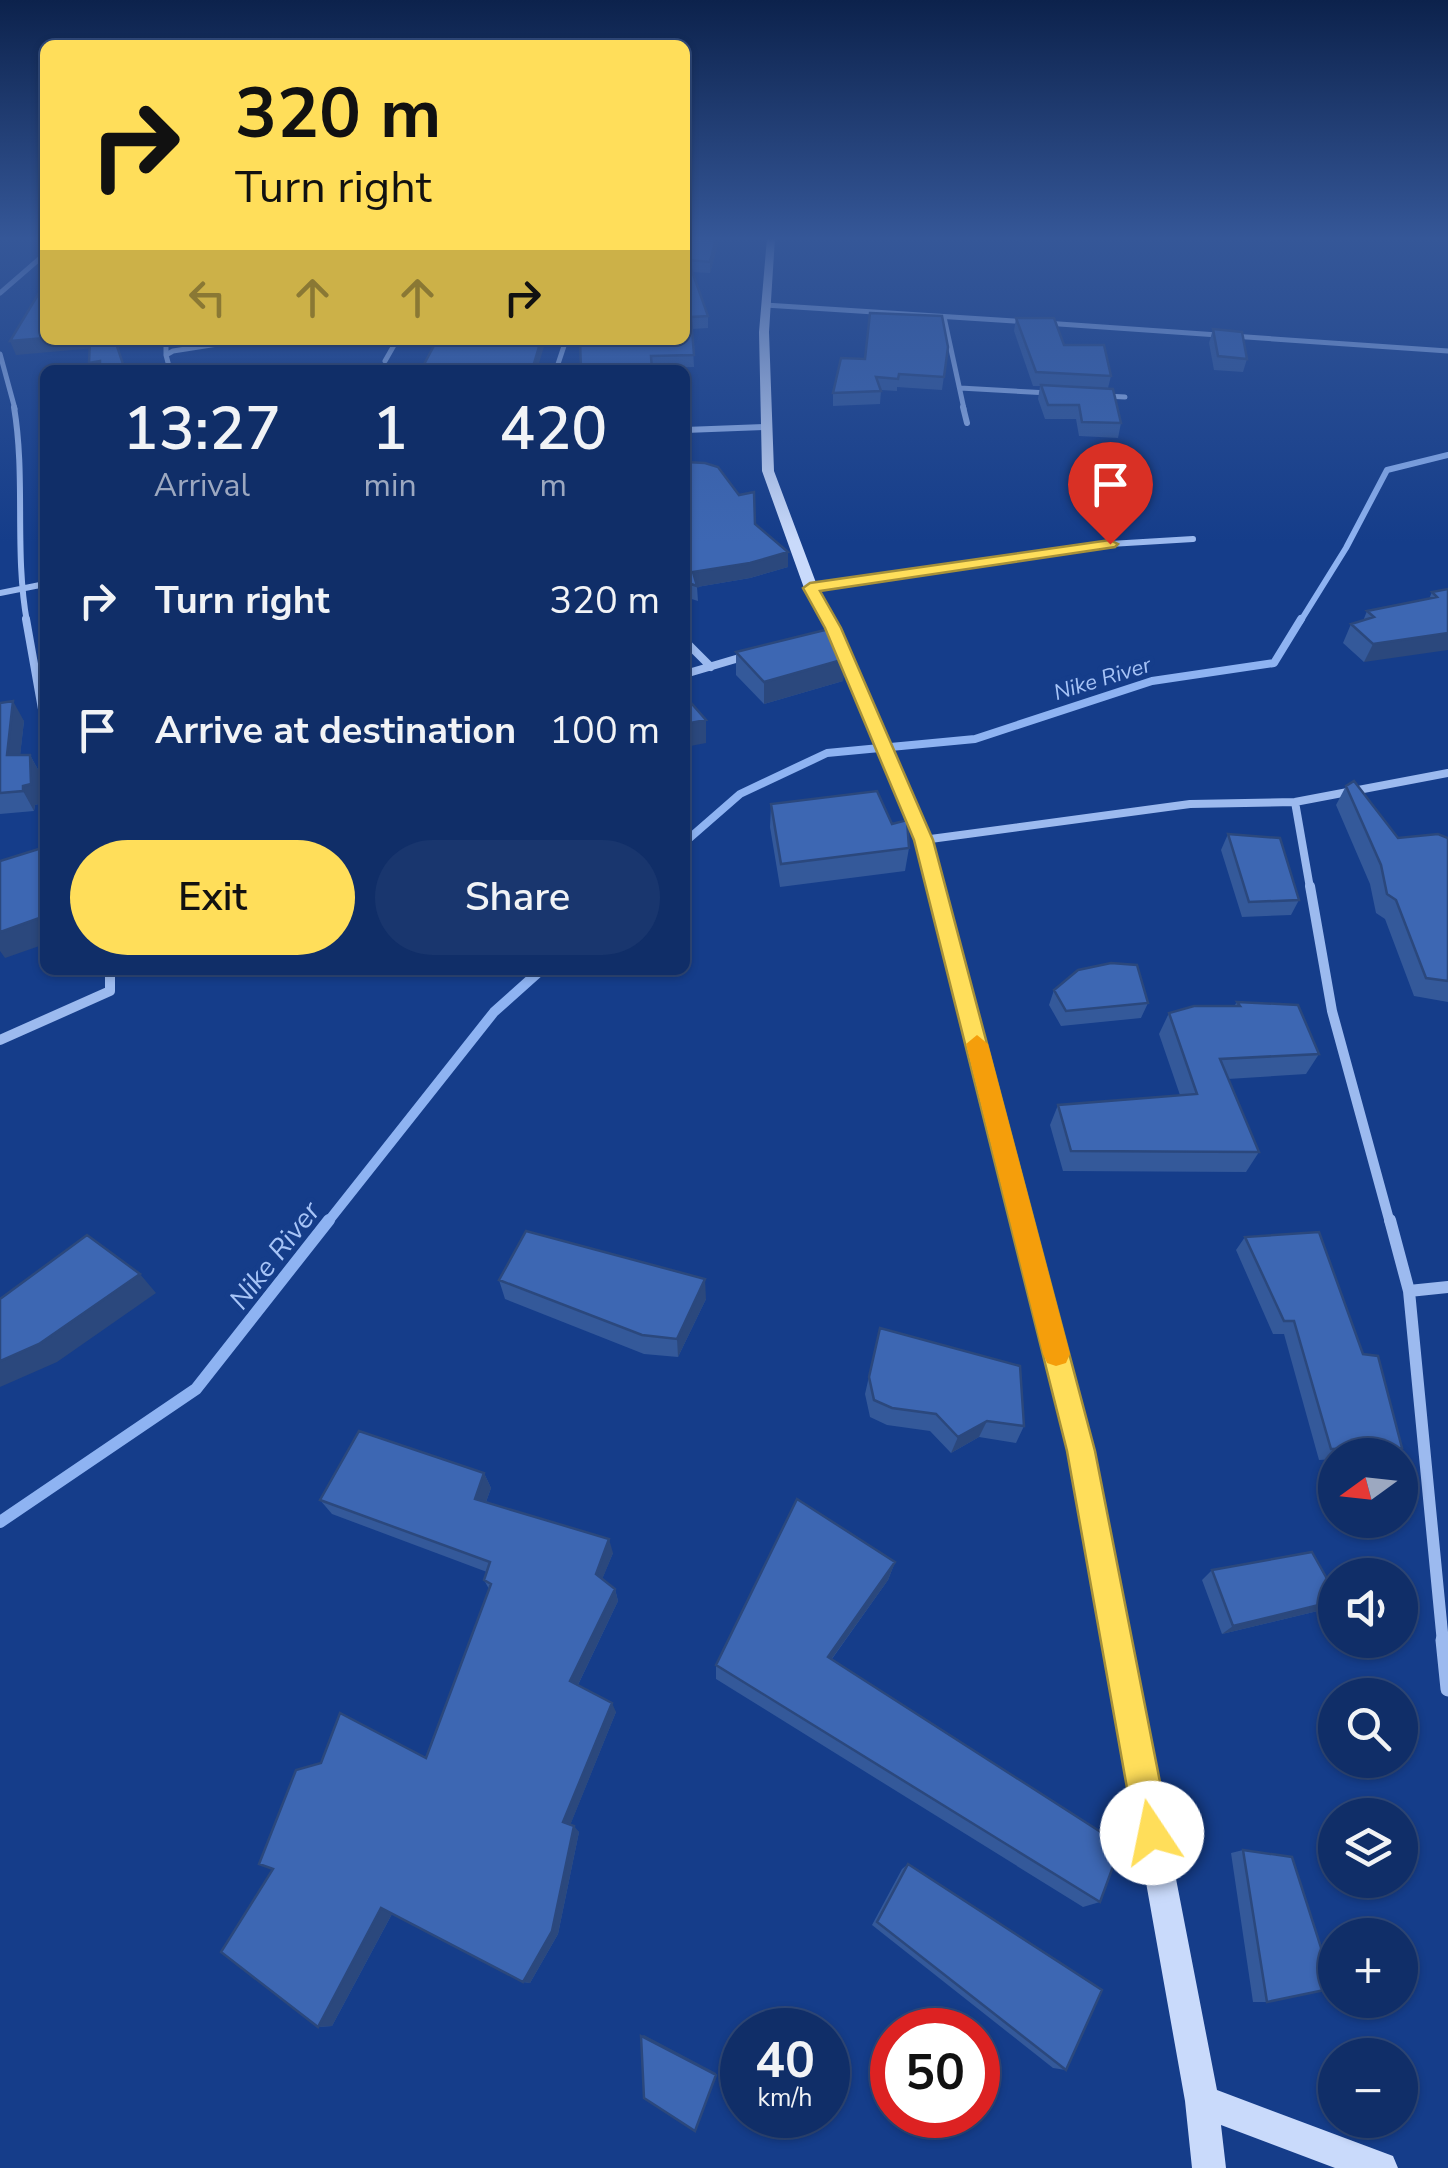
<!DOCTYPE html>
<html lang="en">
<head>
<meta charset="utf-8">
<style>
  body { margin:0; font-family:"Nunito Sans",sans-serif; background:#19366e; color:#f1f3f6; height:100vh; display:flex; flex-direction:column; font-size:38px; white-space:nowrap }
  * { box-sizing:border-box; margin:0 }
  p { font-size:32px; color:#9ca8c0 }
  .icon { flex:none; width:55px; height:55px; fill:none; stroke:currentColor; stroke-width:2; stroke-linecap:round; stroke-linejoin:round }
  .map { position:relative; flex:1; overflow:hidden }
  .side { position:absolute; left:40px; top:365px; width:650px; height:610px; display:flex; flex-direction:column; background:#102e68; border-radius:15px; box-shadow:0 2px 8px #0004,0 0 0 2px #304a7c }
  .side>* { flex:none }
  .top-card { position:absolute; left:40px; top:40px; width:650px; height:305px; border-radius:15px; box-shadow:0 2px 8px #0004,0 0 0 2px #304a7c; background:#ffde5a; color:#111; overflow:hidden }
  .needle { width:65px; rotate:255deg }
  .fabs { position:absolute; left:1318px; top:1438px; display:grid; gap:20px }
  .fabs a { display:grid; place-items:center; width:100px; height:100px; border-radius:50%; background:#102e68; box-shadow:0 2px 8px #0004,0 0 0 2px #304a7c; font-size:50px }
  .speed { position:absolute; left:720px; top:2008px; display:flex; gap:20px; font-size:50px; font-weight:700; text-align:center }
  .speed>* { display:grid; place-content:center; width:130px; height:130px; border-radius:50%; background:#102e68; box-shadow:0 2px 8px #0004,0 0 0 2px #304a7c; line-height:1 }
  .speed small { font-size:25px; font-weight:400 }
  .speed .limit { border:15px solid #d22; background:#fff; color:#111 }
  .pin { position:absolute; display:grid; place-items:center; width:85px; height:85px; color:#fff; margin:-102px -42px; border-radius:50% 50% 50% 0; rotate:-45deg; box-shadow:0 0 10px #0007 }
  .pin .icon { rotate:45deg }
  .me { position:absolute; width:110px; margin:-55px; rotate:349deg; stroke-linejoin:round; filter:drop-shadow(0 0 8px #0008) }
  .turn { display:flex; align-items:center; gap:35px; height:210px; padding:0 30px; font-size:45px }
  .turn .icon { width:130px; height:130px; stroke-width:2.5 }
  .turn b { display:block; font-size:70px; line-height:85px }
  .lanes { display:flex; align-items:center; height:95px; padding:0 30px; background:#0003; justify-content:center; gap:50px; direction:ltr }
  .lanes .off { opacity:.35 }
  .eta { display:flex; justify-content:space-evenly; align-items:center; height:170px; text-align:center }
  .eta b { font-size:60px; font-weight:600; line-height:70px }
  .primary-button { display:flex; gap:20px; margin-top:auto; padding:20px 30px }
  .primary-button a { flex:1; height:115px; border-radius:60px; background:#ffde5a; color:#111; font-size:40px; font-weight:600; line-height:115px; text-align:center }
  .primary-button a+a { background:#19366e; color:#f1f3f6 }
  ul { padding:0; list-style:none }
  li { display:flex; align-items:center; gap:30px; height:130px; padding:0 30px }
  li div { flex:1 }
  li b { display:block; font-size:38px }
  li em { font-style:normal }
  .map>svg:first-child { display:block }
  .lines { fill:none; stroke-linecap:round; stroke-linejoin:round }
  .stream-far3 { stroke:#8eb3f2; stroke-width:6 }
  .stream-far2 { stroke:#8eb3f2; stroke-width:8 }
  .stream-far1 { stroke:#8eb3f2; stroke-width:10 }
  .stream { stroke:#8eb3f2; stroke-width:12 }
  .street-far5 { stroke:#9cbaef; stroke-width:5 }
  .street-far4 { stroke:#9cbaef; stroke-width:6 }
  .street-far3 { stroke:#9cbaef; stroke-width:8 }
  .street-far2 { stroke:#9cbaef; stroke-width:10 }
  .street-far1 { stroke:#9cbaef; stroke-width:12 }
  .street { stroke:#9cbaef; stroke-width:15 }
  .secondary { fill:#c9dafb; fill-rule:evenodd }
  .wall { fill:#34599a }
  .shaded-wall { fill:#2b487d }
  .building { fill:#3d67b3; stroke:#2b487d; stroke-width:2.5 }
  .route { fill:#ffde5a; stroke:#a6903a; stroke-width:2.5 }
  .slow { fill:#f59e0b }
  .labels { text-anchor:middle; stroke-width:10; stroke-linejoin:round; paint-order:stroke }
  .far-water-label { font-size:22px; font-style:italic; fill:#a7c4f7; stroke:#153d8a }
  .water-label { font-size:28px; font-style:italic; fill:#a7c4f7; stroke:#153d8a }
</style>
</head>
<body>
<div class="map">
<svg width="1448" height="2168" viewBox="0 0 1448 2168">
  <rect width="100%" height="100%" fill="#153d8a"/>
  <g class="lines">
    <path class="stream-far3" d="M 1300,622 L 1346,548 L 1387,470 L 1448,455"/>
    <path class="stream-far2" d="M 685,842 L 740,794 L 827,753 L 975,739 L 1152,681 L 1274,663 L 1301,619"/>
    <path class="stream-far1" d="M 327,1223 L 494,1012 L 541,970"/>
    <path class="stream" d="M 0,1522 L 196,1389 L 329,1220"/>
    <path class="street-far5" d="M 0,293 L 45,254
      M 765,305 L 1028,322
      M 944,317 L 964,409
      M 1045,323 L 1448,351
      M 166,340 L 166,355
      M 0,354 L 15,409
      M 385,361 L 397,340
      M 170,370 L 166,355 L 173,351 L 243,340
      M 556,370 L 566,340
      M 960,388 L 1049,393
      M 1106,396 L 1125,397"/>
    <path class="street-far4" d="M 14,407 C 26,478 14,551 27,622
      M 963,407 L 967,423
      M 685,430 L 764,427
      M 811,588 L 1110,544 L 1193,539
      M 0,593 L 45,584"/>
    <path class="street-far3" d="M 26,619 L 45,726
      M 685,641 L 711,667
      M 685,674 L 746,656
      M 1295,802 L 1310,888
      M 923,840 L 1190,804 L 1295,802 L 1448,773"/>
    <path class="street-far2" d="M 1310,886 L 1332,1011 L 1390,1223
      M 0,1040 L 110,991 L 110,970"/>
    <path class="street-far1" d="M 1390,1220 L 1409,1291 L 1443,1643
      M 1409,1291 L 1448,1287"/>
    <path class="street" d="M 1443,1640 L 1448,1689"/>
    <path class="secondary" d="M 767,238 L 775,238 L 769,332 L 774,471 L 818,588 L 840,628 L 931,840 L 1093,1451 L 1217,2090 L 1393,2156 L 1398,2168 L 1335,2168 L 1221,2125 L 1226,2168 L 1192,2168 L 1185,2101 L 1069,1451 L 915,840 L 826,628 L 804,588 L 762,471 L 759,332 Z"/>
  </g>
  <path class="wall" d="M 685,238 L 720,238 L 710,273 L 692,272 L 708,316 L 708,328 L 692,329 L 694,367 L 652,368 L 580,340 L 685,340 Z
    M 1016,318 L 1064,345 L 1111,376 L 1108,388 L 1121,423 L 1118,438 L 1079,436 L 1076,419 L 1045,419 L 1038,399 L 1040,386 L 1033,386 L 1014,331 Z
    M 1213,329 L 1247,359 L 1243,372 L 1214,370 L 1209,343 Z
    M 948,347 L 942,390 L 897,387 L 897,391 L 881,390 L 880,404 L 833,406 L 833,393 L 865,359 Z
    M 685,462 L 755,524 L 788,567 L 750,578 L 697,587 L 698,601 L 685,597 Z
    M 1448,589 L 1364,662 L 1343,643 L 1351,624 L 1363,621 L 1367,611 L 1429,599 L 1432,592 Z
    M 736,652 L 845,659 L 843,681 L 764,704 L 736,675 Z
    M 0,703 L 24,721 L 20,755 L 30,755 L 41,775 L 42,803 L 35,805 L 34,811 L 0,814 Z
    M 1346,786 L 1398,838 L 1448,838 L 1448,1002 L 1414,996 L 1385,919 L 1376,913 L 1370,884 L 1336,805 Z
    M 771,804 L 909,848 L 905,871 L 780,887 L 770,827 Z
    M 1228,834 L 1299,900 L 1291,915 L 1242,917 L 1221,850 Z
    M 1054,990 L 1148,1003 L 1141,1018 L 1061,1026 L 1049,1005 Z
    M 1237,1002 L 1319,1054 L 1306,1074 L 1228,1079 L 1259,1152 L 1246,1172 L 1063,1171 L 1050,1125 L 1058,1105 L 1180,1095 L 1159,1034 L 1169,1013 L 1234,1006 Z
    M 1245,1237 L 1363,1354 L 1402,1448 L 1394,1455 L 1335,1455 L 1335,1459 L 1319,1460 L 1284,1334 L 1273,1334 L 1236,1250 Z
    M 499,1280 L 706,1299 L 678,1357 L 644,1354 L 505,1299 Z
    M 880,1328 L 1024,1426 L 1016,1443 L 979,1437 L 951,1453 L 930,1431 L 887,1425 L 870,1417 L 865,1394 Z
    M 484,1473 L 491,1488 L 486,1502 L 613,1553 L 602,1579 L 615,1589 L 618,1601 L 578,1685 L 616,1712 L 570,1825 L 579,1832 L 558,1934 L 530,1983 L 523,1982 L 392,1914 L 332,2026 L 318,2027 L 426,1758 L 489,1589 L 484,1580 L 487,1572 L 332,1514 L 320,1500 Z
    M 895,1562 L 888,1580 L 832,1659 L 1100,1902 L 1083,1907 L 716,1679 L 716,1665 Z
    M 1212,1570 L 1335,1593 L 1335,1603 L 1326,1609 L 1222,1634 L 1202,1580 Z
    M 1243,1850 L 1267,2002 L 1253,2002 L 1231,1853 Z
    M 908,1864 L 1066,2070 L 1053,2068 L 872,1925 L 902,1869 Z"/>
  <path class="shaded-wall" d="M 716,238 L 720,238 L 710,273 L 710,262 Z
    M 45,338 L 45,340 L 92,340 L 95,348 L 16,355 L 10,341 Z
    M 541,340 L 546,340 L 537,370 L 532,370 Z
    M 100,361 L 103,370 L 91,370 L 89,363 Z
    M 788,552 L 788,567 L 750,578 L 697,587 L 693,572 Z
    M 1448,633 L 1448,650 L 1364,662 L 1373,644 Z
    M 845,659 L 843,681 L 764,704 L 764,682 Z
    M 13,701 L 24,721 L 18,775 L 7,755 Z
    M 706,720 L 706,743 L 685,747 L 685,724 Z
    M 30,755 L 41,775 L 42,803 L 35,805 L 34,811 L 23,791 Z
    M 45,916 L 45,944 L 5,958 L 0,951 L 0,932 Z
    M 140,1274 L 156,1293 L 57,1362 L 0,1387 L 0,1361 Z
    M 705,1279 L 706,1299 L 678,1357 L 677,1339 Z
    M 987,1421 L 979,1437 L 951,1453 L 958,1437 Z
    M 484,1473 L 491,1488 L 482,1513 L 475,1499 Z
    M 609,1539 L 613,1553 L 599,1587 L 596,1574 Z
    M 895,1562 L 888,1580 L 823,1671 L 828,1657 Z
    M 615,1589 L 618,1601 L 575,1691 L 570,1681 Z
    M 1335,1601 L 1335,1603 L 1326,1609 L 1222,1634 L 1233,1626 Z
    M 612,1703 L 616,1712 L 569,1828 L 563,1822 Z
    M 574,1826 L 579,1832 L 558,1934 L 530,1983 L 523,1982 Z
    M 381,1908 L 393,1912 L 332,2026 L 318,2027 Z
    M 644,2035 L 716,2073 L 716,2075 L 641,2036 Z"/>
  <path class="building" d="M 685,238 L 716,238 L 710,262 L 688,260 L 708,316 L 691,317 L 694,355 L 651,356 L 652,370 L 581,370 L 580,340 L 685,340 Z
    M 45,283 L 45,338 L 10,341 Z
    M 870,313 L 942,316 L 948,347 L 944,377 L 899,374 L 898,379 L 876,377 L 881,391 L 833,393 L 841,358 L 865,359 Z
    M 1016,318 L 1054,318 L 1064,345 L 1104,345 L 1111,376 L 1036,372 Z
    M 1213,329 L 1242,332 L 1247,359 L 1218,356 Z
    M 90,340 L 115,340 L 125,370 L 100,370 L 100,361 L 89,363 Z
    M 437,340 L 541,340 L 532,370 L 421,370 Z
    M 1041,385 L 1113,389 L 1121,423 L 1082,422 L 1079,405 L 1048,405 Z
    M 685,462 L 705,463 L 718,467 L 739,495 L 754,492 L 755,524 L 788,552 L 750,563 L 693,572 L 697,586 L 685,582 Z
    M 1448,589 L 1448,633 L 1373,644 L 1351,624 L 1374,617 L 1367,611 L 1437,597 L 1432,592 Z
    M 829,629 L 845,659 L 764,682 L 736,652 Z
    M 685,696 L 706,720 L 685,724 Z
    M 13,701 L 7,755 L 30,755 L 31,784 L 23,786 L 23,791 L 0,793 L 0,703 Z
    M 1354,781 L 1398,838 L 1438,834 L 1448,838 L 1448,981 L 1426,978 L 1396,900 L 1387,894 L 1381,865 L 1346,786 Z
    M 877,791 L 892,824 L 907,820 L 909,848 L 781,864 L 771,804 Z
    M 1228,834 L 1280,838 L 1299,900 L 1249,902 Z
    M 45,847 L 45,916 L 0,932 L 0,861 Z
    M 1111,963 L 1137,965 L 1148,1003 L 1066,1011 L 1054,990 L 1078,970 Z
    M 1237,1002 L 1298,1005 L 1319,1054 L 1220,1059 L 1259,1152 L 1071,1151 L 1058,1105 L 1197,1094 L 1169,1013 L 1194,1006 L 1240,1006 Z
    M 526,1231 L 705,1279 L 677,1339 L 642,1335 L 499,1280 Z
    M 1319,1232 L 1363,1354 L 1378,1356 L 1402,1448 L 1331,1449 L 1294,1321 L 1284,1321 L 1245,1237 Z
    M 87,1235 L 140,1274 L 39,1344 L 0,1361 L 0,1299 Z
    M 880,1328 L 1020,1366 L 1024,1426 L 987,1421 L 958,1437 L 936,1414 L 892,1408 L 874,1400 L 869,1377 Z
    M 359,1431 L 484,1473 L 475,1499 L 609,1539 L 596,1574 L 615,1589 L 570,1681 L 612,1703 L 563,1822 L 574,1826 L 552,1931 L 523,1982 L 381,1908 L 318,2027 L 221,1952 L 273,1869 L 259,1864 L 296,1770 L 321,1763 L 340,1713 L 426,1758 L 491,1584 L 484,1580 L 490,1562 L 320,1500 Z
    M 797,1499 L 895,1562 L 828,1657 L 1121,1845 L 1100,1902 L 716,1665 Z
    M 1312,1552 L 1335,1593 L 1335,1601 L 1233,1626 L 1212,1570 Z
    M 1243,1850 L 1292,1857 L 1334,1988 L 1267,2002 Z
    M 908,1864 L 1102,1990 L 1066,2070 L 877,1922 Z
    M 641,2036 L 716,2075 L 695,2131 L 644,2098 Z"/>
  <linearGradient id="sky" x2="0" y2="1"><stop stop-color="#0c224c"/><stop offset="0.44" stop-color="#355798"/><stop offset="1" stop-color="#355798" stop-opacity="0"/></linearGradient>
  <rect width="1448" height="542" fill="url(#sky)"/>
  <path class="route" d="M 1110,540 L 1118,544 L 1115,547 L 820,591 L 841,628 L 933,840 L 1095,1451 L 1170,1833 L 1165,1845 L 1152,1850 L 1140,1845 L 1135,1833 L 1067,1451 L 914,840 L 825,628 L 803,588 L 810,583 Z"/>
  <path class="slow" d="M 977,1035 L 988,1044 L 1070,1354 L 1066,1363 L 1056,1366 L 1047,1363 L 1043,1354 L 966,1044 Z"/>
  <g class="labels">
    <g class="far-water-label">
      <text transform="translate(1102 678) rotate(-17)" y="8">Nike River</text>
    </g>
    <g class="water-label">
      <text transform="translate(274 1255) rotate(-52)" y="10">Nike River</text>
    </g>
  </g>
</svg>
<div class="fabs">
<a><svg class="needle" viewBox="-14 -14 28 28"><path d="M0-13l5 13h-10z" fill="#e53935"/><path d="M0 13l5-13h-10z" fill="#9ca8c0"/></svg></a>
<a><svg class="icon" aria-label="sound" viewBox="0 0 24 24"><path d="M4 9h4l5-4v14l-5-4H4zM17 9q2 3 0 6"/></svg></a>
<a><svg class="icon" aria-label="search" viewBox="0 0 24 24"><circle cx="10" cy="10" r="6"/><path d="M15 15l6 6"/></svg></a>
<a><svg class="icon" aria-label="layers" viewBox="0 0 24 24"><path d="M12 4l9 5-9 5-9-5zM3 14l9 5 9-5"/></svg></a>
<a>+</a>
<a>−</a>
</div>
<div class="speed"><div>40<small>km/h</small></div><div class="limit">50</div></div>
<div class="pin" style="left:1110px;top:544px;background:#d93025"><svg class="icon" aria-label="arrive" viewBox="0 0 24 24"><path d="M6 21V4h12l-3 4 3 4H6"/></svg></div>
<svg class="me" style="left:1152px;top:1833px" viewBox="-20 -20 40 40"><circle r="19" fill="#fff"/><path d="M0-13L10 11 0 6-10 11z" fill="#ffde5a"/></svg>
<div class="top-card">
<div class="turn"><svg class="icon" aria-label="right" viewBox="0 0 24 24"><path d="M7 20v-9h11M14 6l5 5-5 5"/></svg><div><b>320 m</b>Turn right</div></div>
<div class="lanes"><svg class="icon off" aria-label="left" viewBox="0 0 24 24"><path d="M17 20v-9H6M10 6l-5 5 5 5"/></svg><svg class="icon off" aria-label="ahead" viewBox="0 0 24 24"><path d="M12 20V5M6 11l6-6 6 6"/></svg><svg class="icon off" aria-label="ahead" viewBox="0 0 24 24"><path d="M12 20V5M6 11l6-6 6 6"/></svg><svg class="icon" aria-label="right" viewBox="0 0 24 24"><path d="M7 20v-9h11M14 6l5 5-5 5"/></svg></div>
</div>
<section class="side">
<div class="eta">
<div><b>13:27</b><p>Arrival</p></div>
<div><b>1</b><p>min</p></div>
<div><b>420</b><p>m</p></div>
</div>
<ul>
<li><svg class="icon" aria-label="right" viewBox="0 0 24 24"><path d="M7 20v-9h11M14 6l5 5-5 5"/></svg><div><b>Turn right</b></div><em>320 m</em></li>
<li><svg class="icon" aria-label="arrive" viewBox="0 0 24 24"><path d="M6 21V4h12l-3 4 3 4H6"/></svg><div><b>Arrive at destination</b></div><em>100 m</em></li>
</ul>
<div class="primary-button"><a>Exit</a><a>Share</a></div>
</section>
</div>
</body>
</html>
